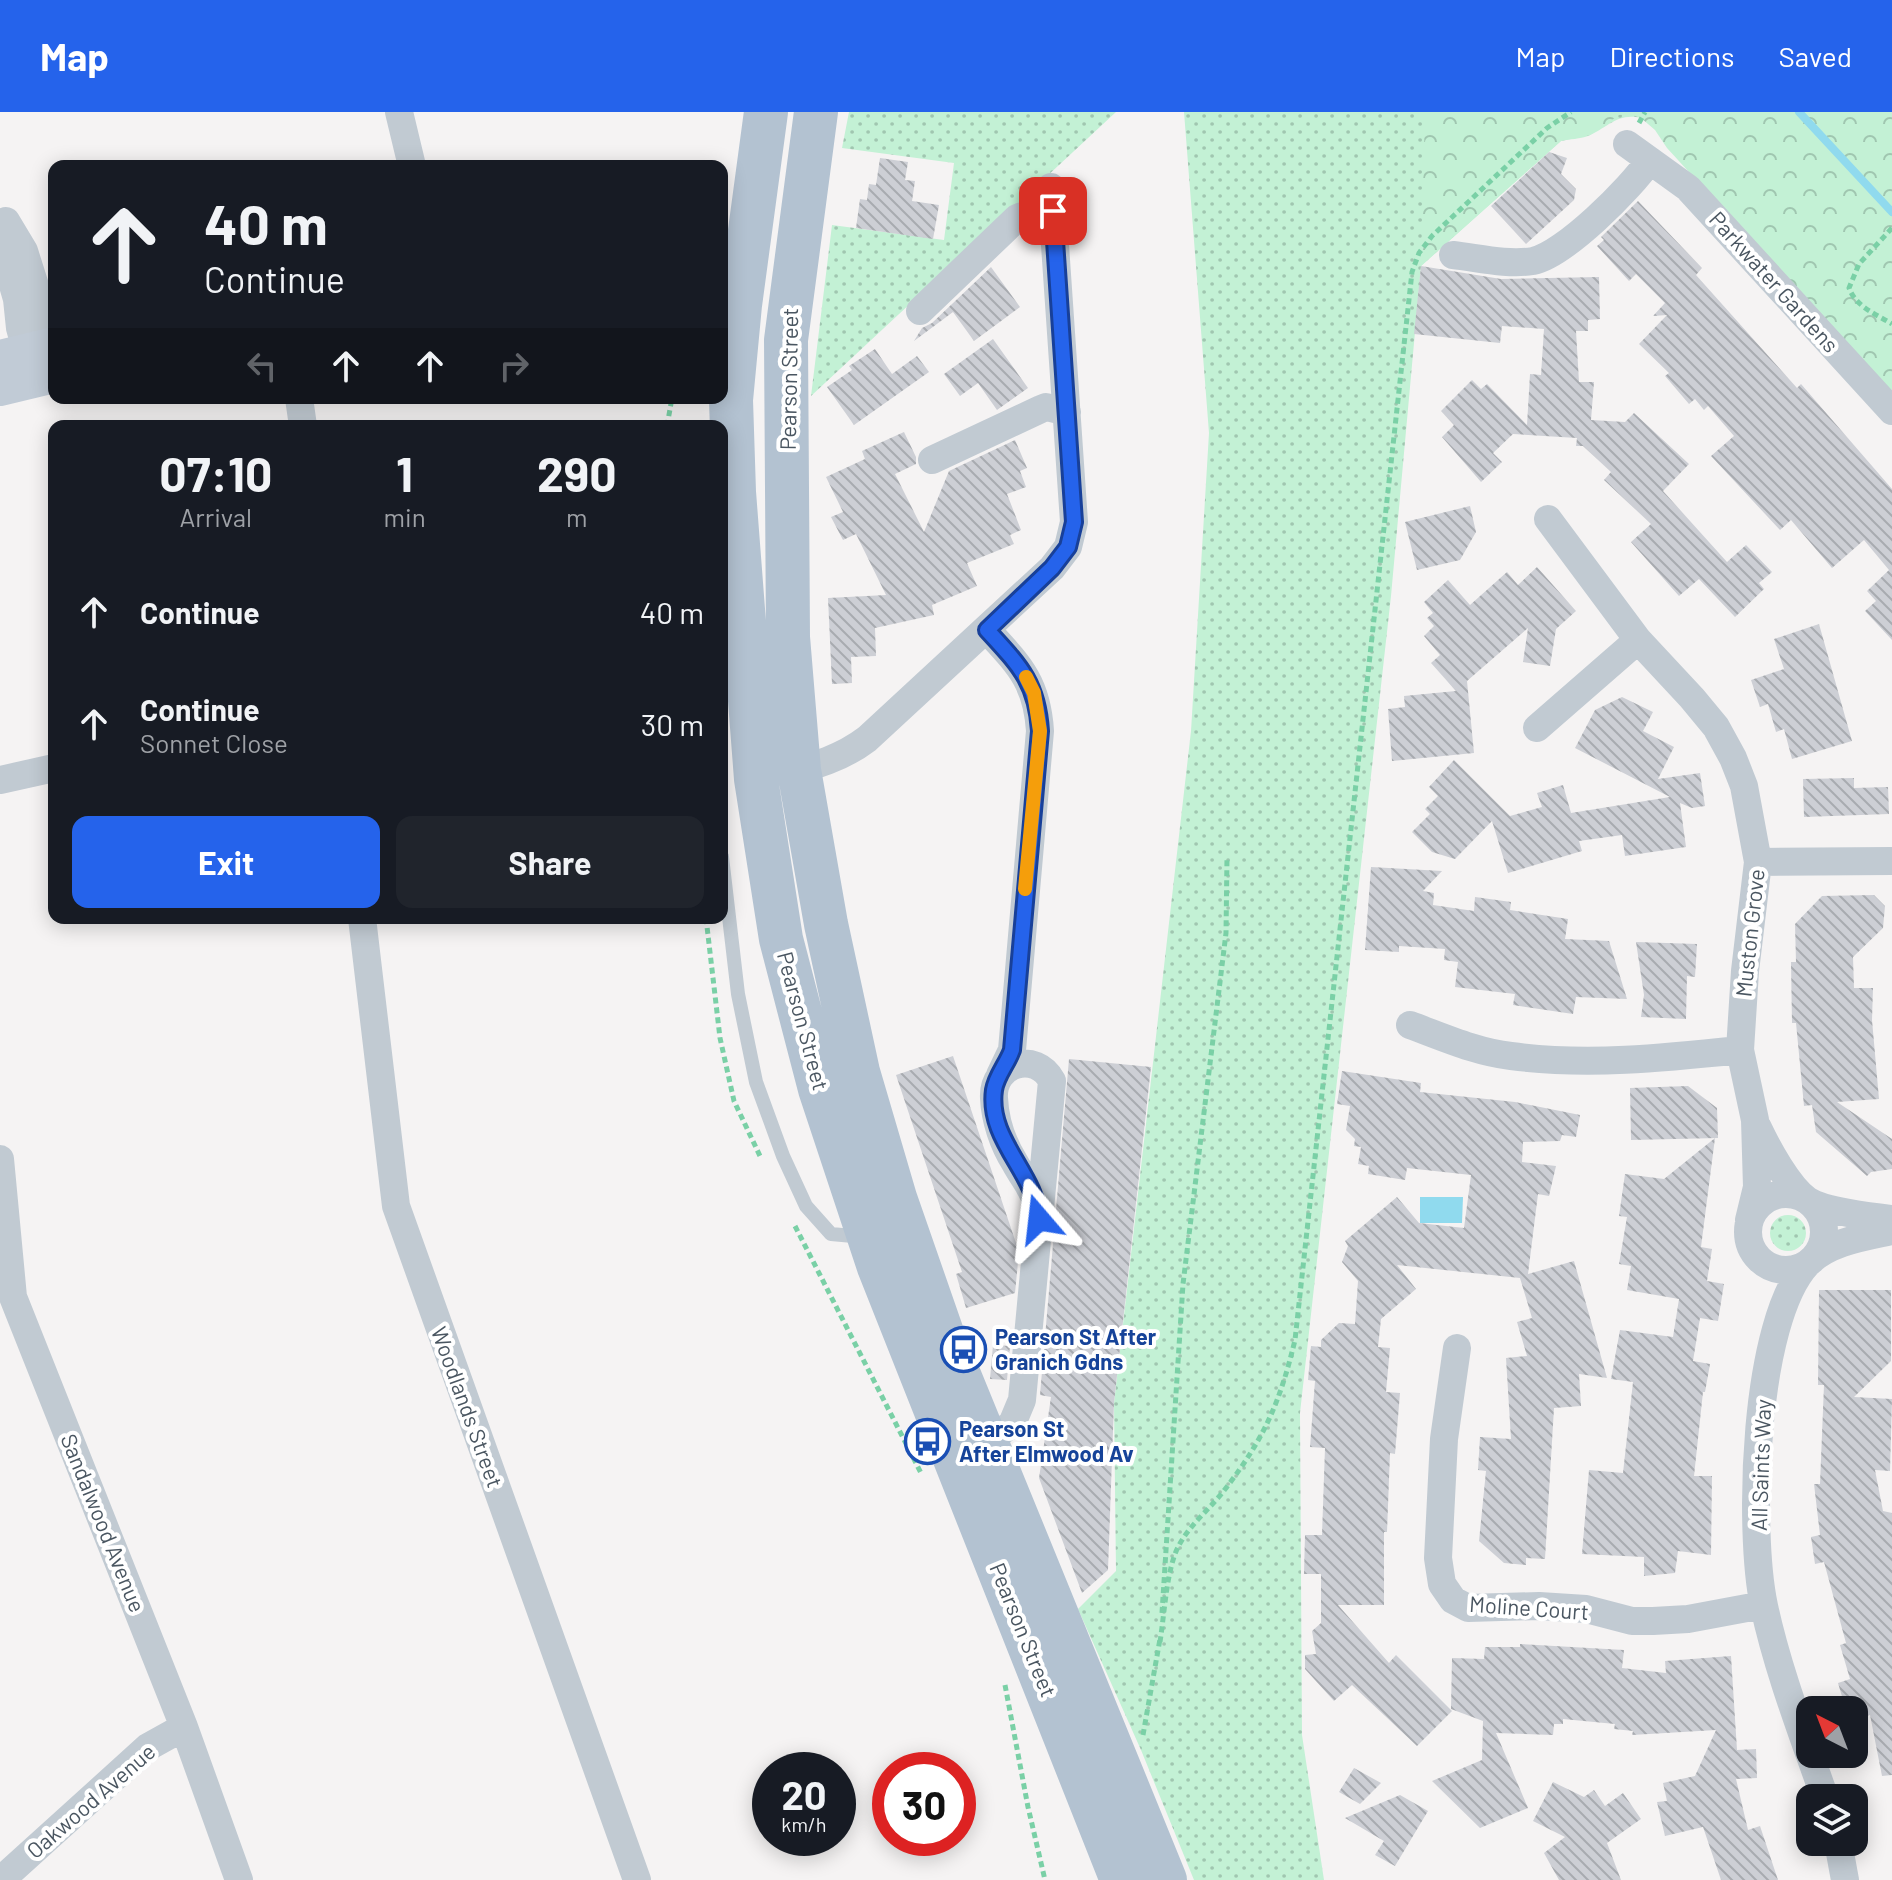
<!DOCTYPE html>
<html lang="en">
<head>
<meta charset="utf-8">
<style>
  body { margin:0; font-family:Barlow,sans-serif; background:#20242c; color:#f1f3f6; height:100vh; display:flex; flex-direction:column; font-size:30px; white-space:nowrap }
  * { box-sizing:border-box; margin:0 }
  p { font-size:26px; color:#9ea1a6 }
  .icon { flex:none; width:44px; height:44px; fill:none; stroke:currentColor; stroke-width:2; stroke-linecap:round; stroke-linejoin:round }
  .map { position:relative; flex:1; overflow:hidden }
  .drawer { position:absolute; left:48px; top:308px; width:680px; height:504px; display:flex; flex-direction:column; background:#171b24; border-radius:16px; box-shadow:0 4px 20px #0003 }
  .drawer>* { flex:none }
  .guide { position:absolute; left:48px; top:48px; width:680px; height:244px; border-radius:16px; box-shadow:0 4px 20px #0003; background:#171b24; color:#f1f3f6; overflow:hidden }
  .needle { width:52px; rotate:318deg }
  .buttons { position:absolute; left:1796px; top:1584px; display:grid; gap:16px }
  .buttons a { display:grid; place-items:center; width:72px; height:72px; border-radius:16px; background:#171b24; box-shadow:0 4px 20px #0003; font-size:40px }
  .speed { position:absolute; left:752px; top:1640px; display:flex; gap:16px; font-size:40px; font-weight:700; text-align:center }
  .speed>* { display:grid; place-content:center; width:104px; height:104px; border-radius:50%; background:#171b24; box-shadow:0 4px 20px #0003; line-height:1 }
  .speed small { font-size:20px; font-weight:400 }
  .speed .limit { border:12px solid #d22; background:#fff; color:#111 }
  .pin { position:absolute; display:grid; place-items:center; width:68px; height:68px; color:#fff; margin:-34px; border-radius:16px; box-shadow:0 4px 12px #0006 }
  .me { position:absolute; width:88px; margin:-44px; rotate:343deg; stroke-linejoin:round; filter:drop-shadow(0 0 6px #0008) }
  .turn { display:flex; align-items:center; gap:28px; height:168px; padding:0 24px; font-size:36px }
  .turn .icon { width:104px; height:104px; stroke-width:2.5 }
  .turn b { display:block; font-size:56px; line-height:68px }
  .lanes { display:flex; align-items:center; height:76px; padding:0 24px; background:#0003; justify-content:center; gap:40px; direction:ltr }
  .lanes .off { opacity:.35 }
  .eta { display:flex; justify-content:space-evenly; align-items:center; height:136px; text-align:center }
  .eta b { font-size:48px; font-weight:700; line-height:56px }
  .action { display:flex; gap:16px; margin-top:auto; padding:16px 24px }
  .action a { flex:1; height:92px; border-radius:16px; background:#2563eb; color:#fff; font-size:32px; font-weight:700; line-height:92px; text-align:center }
  .action a+a { background:#20242c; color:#f1f3f6 }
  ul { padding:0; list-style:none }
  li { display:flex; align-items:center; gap:24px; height:112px; padding:0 24px }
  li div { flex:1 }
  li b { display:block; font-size:30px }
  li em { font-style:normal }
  header { display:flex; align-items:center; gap:48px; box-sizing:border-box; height:112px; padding:0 40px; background:#2563eb; color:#fff }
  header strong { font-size:38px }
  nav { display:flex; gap:44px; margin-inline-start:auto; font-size:28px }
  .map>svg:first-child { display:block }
  .grass { fill:url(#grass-dots) }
  .park { fill:url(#park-crowns) }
  .water { fill:#90daee }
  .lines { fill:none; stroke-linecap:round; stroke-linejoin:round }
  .stream { stroke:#90daee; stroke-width:8 }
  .building { fill:url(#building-back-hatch) }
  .path { stroke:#7ad0a6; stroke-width:5; stroke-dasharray:6 4; stroke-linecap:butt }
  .lane { stroke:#c1cad2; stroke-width:14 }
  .street { stroke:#c1cad2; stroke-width:28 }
  .secondary { stroke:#c1cbd6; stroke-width:38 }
  .primary { stroke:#b3c2d1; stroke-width:44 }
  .route-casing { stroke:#184099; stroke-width:20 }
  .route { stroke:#2563eb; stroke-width:14 }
  .slow { stroke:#f59e0b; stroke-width:14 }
  .labels { text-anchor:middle; stroke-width:8; stroke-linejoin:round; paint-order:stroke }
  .street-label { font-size:22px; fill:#4a5661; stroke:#fff }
  .transit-label { font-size:22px; font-weight:bold; fill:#164399; stroke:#fff; text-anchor:start }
</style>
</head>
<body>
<header>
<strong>Map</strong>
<nav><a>Map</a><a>Directions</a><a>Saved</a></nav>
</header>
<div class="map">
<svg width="1892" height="1768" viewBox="0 0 1892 1768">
  <defs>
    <pattern id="grass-dots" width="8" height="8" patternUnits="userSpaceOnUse" patternTransform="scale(2)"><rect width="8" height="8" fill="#c3f1d5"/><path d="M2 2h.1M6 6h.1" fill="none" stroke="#a0c6b0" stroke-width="1.8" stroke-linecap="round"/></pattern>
    <pattern id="park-crowns" width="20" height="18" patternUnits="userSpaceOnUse" patternTransform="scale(2)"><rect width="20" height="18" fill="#c3f1d5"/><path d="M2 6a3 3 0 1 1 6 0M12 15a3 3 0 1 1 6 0" fill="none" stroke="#a0c6b0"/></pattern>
    <pattern id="building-back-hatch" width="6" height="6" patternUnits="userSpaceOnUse" patternTransform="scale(2)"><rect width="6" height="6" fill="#cdcfd5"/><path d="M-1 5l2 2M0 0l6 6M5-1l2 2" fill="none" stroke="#a8abb0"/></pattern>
  </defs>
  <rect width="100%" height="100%" fill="#f5f3f3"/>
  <path class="grass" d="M 849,0 L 1116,0 L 811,284 L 832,113 L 944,128 L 954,51 L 842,36 Z
    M 1184,0 L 1645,0 L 1641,6 C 1618,0 1607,16 1588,24 C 1580,27 1570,27 1561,29 L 1421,154 L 1391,484 L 1300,1301 L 1302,1623 L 1324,1768 L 1194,1768 L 1141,1638 L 1078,1497 L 1116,1459 L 1114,1291 L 1191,619 L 1209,321 Z
    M1770 1121a18 18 0 1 1 36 0a18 18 0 1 1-36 0Z"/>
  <path class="park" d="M 1425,0 L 1892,0 L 1892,282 L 1667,36 L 1655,18 L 1641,6 L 1629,2 L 1619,3 L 1590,23 L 1561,29 L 1421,154 Z"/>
  <path class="water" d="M 1420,1085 L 1463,1085 L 1462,1111 L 1420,1111 Z"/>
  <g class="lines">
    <path class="stream" d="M 1799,0 L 1892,100"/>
  </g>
  <path class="building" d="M 1549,40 L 1567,46 L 1561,62 L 1576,77 L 1574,88 L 1526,132 L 1491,94 Z
    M 880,46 L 908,50 L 905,68 L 915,69 L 912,89 L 939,93 L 933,127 L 856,116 L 860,87 L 867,88 L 869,72 L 876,73 Z
    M 1638,89 L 1702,156 L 1696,163 L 1797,276 L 1801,272 L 1892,377 L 1892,528 L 1865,499 L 1876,489 L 1867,479 L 1889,458 L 1864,428 L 1832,456 L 1791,408 L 1780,418 L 1711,344 L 1734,324 L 1708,294 L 1704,298 L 1695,287 L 1689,292 L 1665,264 L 1669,261 L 1639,232 L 1667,203 L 1653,204 L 1665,191 L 1636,162 L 1629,169 L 1597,134 L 1604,128 L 1601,125 Z
    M 1421,154 L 1501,167 L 1599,165 L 1600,207 L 1588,208 L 1588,219 L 1576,219 L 1579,270 L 1594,270 L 1591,308 L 1625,310 L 1634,301 L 1689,352 L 1663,379 L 1727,450 L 1746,433 L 1772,460 L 1759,471 L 1764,477 L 1735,505 L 1699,467 L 1679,484 L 1631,430 L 1651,412 L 1604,368 L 1611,360 L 1583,334 L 1576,334 L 1577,326 L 1513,322 L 1493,341 L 1502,350 L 1481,370 L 1442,325 L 1454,313 L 1441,299 L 1472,268 L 1481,277 L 1487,272 L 1527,313 L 1530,262 L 1541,263 L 1544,217 L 1502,214 L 1500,231 L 1414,222 Z
    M 991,155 L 1020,195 L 974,229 L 953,200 L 914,229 L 922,216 L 932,211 Z
    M 993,227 L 1028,276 L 997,298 L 978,271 L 960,284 L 944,262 Z
    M 875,237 L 892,262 L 917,244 L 929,260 L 854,313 L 827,275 L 852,258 L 849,254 Z
    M 904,320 L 916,345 L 916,352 L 895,362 L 924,420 L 949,359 L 1015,328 L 1027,356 L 1020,359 L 1026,375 L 1007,382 L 1021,418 L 1010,423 L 1014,432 L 967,451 L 977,474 L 932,493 L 934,503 L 875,516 L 876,544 L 851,545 L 852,571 L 832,572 L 828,486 L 886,483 L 856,422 L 843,428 L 831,405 L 843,400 L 826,365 L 865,347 L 862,339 Z
    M 1470,394 L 1476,420 L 1460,448 L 1417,458 L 1405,410 Z
    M 1537,455 L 1576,499 L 1556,517 L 1550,554 L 1523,550 L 1528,516 L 1467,569 L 1474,641 L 1392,649 L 1388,597 L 1405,595 L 1404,584 L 1456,579 L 1431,551 L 1440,543 L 1424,524 L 1434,514 L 1427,506 L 1433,501 L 1424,490 L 1448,468 L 1470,493 L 1507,460 L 1518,473 Z
    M 1819,512 L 1852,629 L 1792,647 L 1784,617 L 1776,620 L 1768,592 L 1760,595 L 1751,568 L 1784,557 L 1774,527 Z
    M 1622,585 L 1653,600 L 1643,619 L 1674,635 L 1658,667 L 1700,661 L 1705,694 L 1692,696 L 1680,691 L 1686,735 L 1625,744 L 1622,723 L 1579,729 L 1582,739 L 1508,761 L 1492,709 L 1455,747 L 1432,740 L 1412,720 L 1430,702 L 1425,697 L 1438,684 L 1429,675 L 1454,648 L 1510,704 L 1542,695 L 1537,681 L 1563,673 L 1571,701 L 1670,685 L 1575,636 L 1595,598 Z
    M 1854,666 L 1854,676 L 1888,675 L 1889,702 L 1804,705 L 1803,667 Z
    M 1371,755 L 1442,759 L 1423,779 L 1434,781 L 1433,793 L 1474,799 L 1475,785 L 1511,790 L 1510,798 L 1568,807 L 1565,827 L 1609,829 L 1627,887 L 1576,885 L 1573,902 L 1513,893 L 1515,882 L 1455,875 L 1458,850 L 1444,848 L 1445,837 L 1399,834 L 1399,840 L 1365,838 Z
    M 1874,783 L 1885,794 L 1883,816 L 1853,845 L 1854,876 L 1873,876 L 1872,908 L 1879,987 L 1837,990 L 1892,1027 L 1892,1057 L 1871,1060 L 1867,1064 L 1816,1020 L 1812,993 L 1804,994 L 1796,911 L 1792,911 L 1791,850 L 1796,850 L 1795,812 L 1822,784 Z
    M 1636,830 L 1697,832 L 1695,865 L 1687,864 L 1686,907 L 1641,905 L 1644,883 Z
    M 953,944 L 1019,1140 L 1015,1181 L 966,1196 L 956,1162 L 962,1160 L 896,963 Z
    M 1069,947 L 1151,955 L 1114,1291 L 1108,1458 L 1082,1481 L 1039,1366 L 1051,1285 L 1040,1283 Z
    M 1342,959 L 1421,971 L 1420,980 L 1515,990 L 1580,1003 L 1576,1025 L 1562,1023 L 1560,1029 L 1523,1030 L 1522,1050 L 1556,1054 L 1549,1084 L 1538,1082 L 1528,1162 L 1574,1149 L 1607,1266 L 1579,1262 L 1581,1294 L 1554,1296 L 1545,1447 L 1526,1446 L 1526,1453 L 1504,1451 L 1479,1429 L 1486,1359 L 1478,1358 L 1480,1325 L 1511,1327 L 1506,1246 L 1527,1244 L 1517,1210 L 1532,1206 L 1520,1166 L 1397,1153 L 1416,1177 L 1381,1207 L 1378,1235 L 1390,1236 L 1386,1280 L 1400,1281 L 1395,1342 L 1390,1341 L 1387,1420 L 1384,1420 L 1384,1493 L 1338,1493 L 1389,1551 L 1396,1543 L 1452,1599 L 1417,1634 L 1352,1573 L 1334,1589 L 1305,1557 L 1305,1543 L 1316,1542 L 1312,1519 L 1321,1511 L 1321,1462 L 1304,1462 L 1305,1423 L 1322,1423 L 1325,1336 L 1310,1335 L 1315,1269 L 1308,1268 L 1311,1234 L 1321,1235 L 1321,1228 L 1339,1211 L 1355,1212 L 1358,1169 L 1342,1150 L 1348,1134 L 1345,1129 L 1397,1085 L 1419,1111 L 1464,1116 L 1471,1063 L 1407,1056 L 1405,1068 L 1368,1062 L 1369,1054 L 1358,1052 L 1361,1035 L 1354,1034 L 1355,1027 L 1346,1018 L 1350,994 L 1337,992 Z
    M 1688,974 L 1717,996 L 1718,1026 L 1631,1028 L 1630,976 Z
    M 1715,1026 L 1701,1135 L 1712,1137 L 1707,1169 L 1724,1172 L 1718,1209 L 1700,1206 L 1693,1249 L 1710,1252 L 1705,1280 L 1703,1280 L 1694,1364 L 1712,1364 L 1711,1443 L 1678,1439 L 1675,1461 L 1644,1464 L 1644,1445 L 1582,1442 L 1589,1358 L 1623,1361 L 1633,1270 L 1611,1267 L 1620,1218 L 1673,1225 L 1679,1187 L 1627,1178 L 1631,1154 L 1619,1152 L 1627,1105 L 1619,1104 L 1625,1062 L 1664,1067 Z
    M 1819,1178 L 1891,1178 L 1891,1249 L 1854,1285 L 1892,1287 L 1890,1359 L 1875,1358 L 1883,1399 L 1892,1401 L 1892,1663 L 1882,1664 L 1870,1603 L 1854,1607 L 1854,1598 L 1846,1598 L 1838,1571 L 1850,1567 L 1840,1533 L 1846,1531 L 1824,1450 L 1815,1452 L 1811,1425 L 1820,1423 L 1814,1372 L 1820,1372 L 1824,1273 L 1818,1273 Z
    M 993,1233 L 1010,1234 L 1007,1268 L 990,1267 Z
    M 1520,1532 L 1624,1538 L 1622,1556 L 1666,1561 L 1665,1549 L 1731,1544 L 1737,1638 L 1756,1637 L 1757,1666 L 1736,1667 L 1748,1718 L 1760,1714 L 1778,1768 L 1721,1768 L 1703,1715 L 1665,1724 L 1657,1690 L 1667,1689 L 1663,1671 L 1695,1664 L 1716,1618 L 1632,1623 L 1633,1619 L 1614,1617 L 1615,1612 L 1563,1607 L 1563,1612 L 1554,1612 L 1553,1623 L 1496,1621 L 1528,1696 L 1480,1716 L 1432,1669 L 1482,1648 L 1483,1609 L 1451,1597 L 1452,1546 L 1484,1547 L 1485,1535 L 1520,1535 Z
    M 1354,1656 L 1381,1671 L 1360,1692 L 1339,1680 Z
    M 1553,1670 L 1584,1685 L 1594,1678 L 1605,1694 L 1623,1681 L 1641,1707 L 1607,1731 L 1621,1768 L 1559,1768 L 1544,1741 L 1565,1725 L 1533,1709 Z
    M 1400,1683 L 1428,1699 L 1395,1754 L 1375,1743 L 1384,1729 L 1345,1706 Z"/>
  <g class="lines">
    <path class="path" d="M 1639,11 L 1645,0
      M 1892,116 L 1859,152 L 1849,176 C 1856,195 1876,202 1892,212
      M 667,314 L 672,286
      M 706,806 L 720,926 L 734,989 L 760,1044
      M 795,1114 L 921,1361
      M 1162,1501 L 1183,1172 L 1226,821 L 1227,745
      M 1160,1530 C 1164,1504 1166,1469 1174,1445 C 1183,1417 1209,1399 1226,1376 C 1265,1325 1280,1290 1295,1228 L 1412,160 L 1419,141 L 1432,124 L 1547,16 L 1571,0
      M 1005,1573 L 1028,1695 L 1045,1768
      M 1143,1623 L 1160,1527"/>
    <path class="lane" d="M 722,745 L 738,882 L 756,970 L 783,1044 L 806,1094 L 831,1122 L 864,1125"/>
    <path class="street" d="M 399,0 L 412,54
      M 1627,32 L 1688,76 L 1892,299
      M 6,109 L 24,139 L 54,234
      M 7,111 L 5,146 L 17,187 L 20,216 L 32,259
      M 1453,143 C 1479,146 1507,153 1533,149 C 1564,143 1631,76 1649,49
      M 920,199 L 1017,106 L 1030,101 L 1053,99
      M 299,286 L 303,314
      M 932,348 L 1041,297 L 1046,295 L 1067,300
      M 1548,407 L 1638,528 L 1692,586 L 1716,615 L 1733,646 L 1744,674 L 1758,750 L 1745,859 L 1740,938 L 1755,1008 L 1757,1075 L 1749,1108
      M 987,518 C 1019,553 1037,570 1040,619 L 1012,938 L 1000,963
      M 1537,616 L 1638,528
      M 785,661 C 815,654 842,646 867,627 L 1052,456 L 1068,435 L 1074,410 L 1051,75
      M 0,668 L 54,656
      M 1758,750 L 1892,749
      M 362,806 L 396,1094 L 637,1768
      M 1410,913 C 1443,925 1476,940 1511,944 C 1586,954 1665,946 1740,938
      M 1758,1016 C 1768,1037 1788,1074 1807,1088 C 1823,1099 1872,1105 1892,1107
      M 0,1047 L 13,1185 L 184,1615 L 239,1768
      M1748 1120a38 38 0 1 1 76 0a38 38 0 1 1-76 0Z
      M 1457,1236 L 1444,1327 L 1438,1446 L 1442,1472 L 1453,1488 L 1468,1496 L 1539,1494 L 1586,1497 L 1632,1509 L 1653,1509 L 1688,1507 L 1763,1493
      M 986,1330 L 1012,1312 L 1022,1288 C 1032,1182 1042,1075 1052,969 C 1036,938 992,951 994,986 C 995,1008 1003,1032 1015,1051 C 1027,1073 1037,1080 1039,1107
      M 1825,1686 C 1803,1623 1778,1559 1764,1494 C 1748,1419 1753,1208 1808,1151 C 1829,1130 1864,1125 1892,1119
      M 1838,1730 L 1845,1768
      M 1,1768 L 148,1635 L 184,1615"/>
    <path class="secondary" d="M 0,247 L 54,234
      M 0,275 L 54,262"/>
    <path class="primary" d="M 766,0 L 740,193 L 731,288 L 734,380 L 756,667 L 781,827 L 820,977 L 879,1155 L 1122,1768
      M 816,0 L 786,228 L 788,525 L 799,658 L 826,812 L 858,960 L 895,1086 L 943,1224 L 1165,1768"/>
  </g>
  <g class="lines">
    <defs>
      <path id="route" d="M 1039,1107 C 1036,1061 987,1028 994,978 C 996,964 1007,952 1012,938 L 1040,619 C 1037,570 1019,553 987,518 L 1052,456 L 1068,435 L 1074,410 L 1053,99"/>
    </defs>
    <use href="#route" class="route-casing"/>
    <use href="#route" class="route"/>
    <path class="slow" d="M 1025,777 L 1040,619 L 1034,581 L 1026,565"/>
  </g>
  <defs>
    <symbol id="bus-ring" viewBox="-11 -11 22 22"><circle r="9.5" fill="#fff" stroke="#1a4fb4" stroke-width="1.5"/><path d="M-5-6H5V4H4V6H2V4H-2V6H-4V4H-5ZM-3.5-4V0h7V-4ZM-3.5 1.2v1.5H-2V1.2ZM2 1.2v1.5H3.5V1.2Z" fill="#1a4fb4"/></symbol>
  </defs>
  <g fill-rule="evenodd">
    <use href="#bus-ring" x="938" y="1212" width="51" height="51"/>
    <use href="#bus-ring" x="902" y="1304" width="51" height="51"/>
  </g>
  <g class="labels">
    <g class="street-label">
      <text transform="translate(1774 170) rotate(48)" y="8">Parkwater Gardens</text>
      <text transform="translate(789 267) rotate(-89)" y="8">Pearson Street</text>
      <text transform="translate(1750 821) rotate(-84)" y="8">Muston Grove</text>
      <text transform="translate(803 909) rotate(75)" y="8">Pearson Street</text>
      <text transform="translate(467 1295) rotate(70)" y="8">Woodlands Street</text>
      <text transform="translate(1761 1353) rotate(-88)" y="8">All Saints Way</text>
      <text transform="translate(103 1411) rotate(68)" y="8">Sandalwood Avenue</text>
      <text transform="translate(1529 1496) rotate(4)" y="8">Moline Court</text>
      <text transform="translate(1023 1518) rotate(68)" y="8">Pearson Street</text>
      <text transform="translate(91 1689) rotate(-41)" y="8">Oakwood Avenue</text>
    </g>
    <g class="transit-label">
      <text x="995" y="1233">Pearson St After<tspan x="995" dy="25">Granich Gdns</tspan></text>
      <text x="959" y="1325">Pearson St<tspan x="959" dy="25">After Elmwood Av</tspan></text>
    </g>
  </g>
</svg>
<div class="buttons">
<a><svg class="needle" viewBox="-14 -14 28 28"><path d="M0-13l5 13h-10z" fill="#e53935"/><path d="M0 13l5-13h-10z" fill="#9ea1a6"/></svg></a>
<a><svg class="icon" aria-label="layers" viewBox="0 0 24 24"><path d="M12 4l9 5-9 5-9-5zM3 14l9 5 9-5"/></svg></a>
</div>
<div class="speed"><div>20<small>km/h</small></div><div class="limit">30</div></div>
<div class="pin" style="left:1053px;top:99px;background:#d93025"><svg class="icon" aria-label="arrive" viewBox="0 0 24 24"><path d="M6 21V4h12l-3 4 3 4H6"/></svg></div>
<svg class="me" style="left:1039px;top:1107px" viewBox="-20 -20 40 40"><path d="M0-17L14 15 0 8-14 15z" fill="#2563eb" stroke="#fff" stroke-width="4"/></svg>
<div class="guide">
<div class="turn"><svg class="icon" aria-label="ahead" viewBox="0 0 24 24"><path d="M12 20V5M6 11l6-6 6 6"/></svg><div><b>40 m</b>Continue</div></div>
<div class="lanes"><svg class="icon off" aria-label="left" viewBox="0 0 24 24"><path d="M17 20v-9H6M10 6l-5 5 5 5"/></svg><svg class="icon" aria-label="ahead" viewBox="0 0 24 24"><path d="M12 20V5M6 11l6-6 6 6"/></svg><svg class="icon" aria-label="ahead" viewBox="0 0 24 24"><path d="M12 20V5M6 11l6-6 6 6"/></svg><svg class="icon off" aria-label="right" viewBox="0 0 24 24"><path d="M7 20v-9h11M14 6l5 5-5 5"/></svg></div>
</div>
<section class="drawer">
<div class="eta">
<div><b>07:10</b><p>Arrival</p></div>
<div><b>1</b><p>min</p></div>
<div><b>290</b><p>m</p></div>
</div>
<ul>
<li><svg class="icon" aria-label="ahead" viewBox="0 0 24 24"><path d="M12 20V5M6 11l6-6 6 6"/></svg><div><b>Continue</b></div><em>40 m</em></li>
<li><svg class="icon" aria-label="ahead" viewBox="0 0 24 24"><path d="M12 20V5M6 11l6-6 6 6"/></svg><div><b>Continue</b><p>Sonnet Close</p></div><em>30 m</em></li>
</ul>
<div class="action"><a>Exit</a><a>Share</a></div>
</section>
</div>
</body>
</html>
